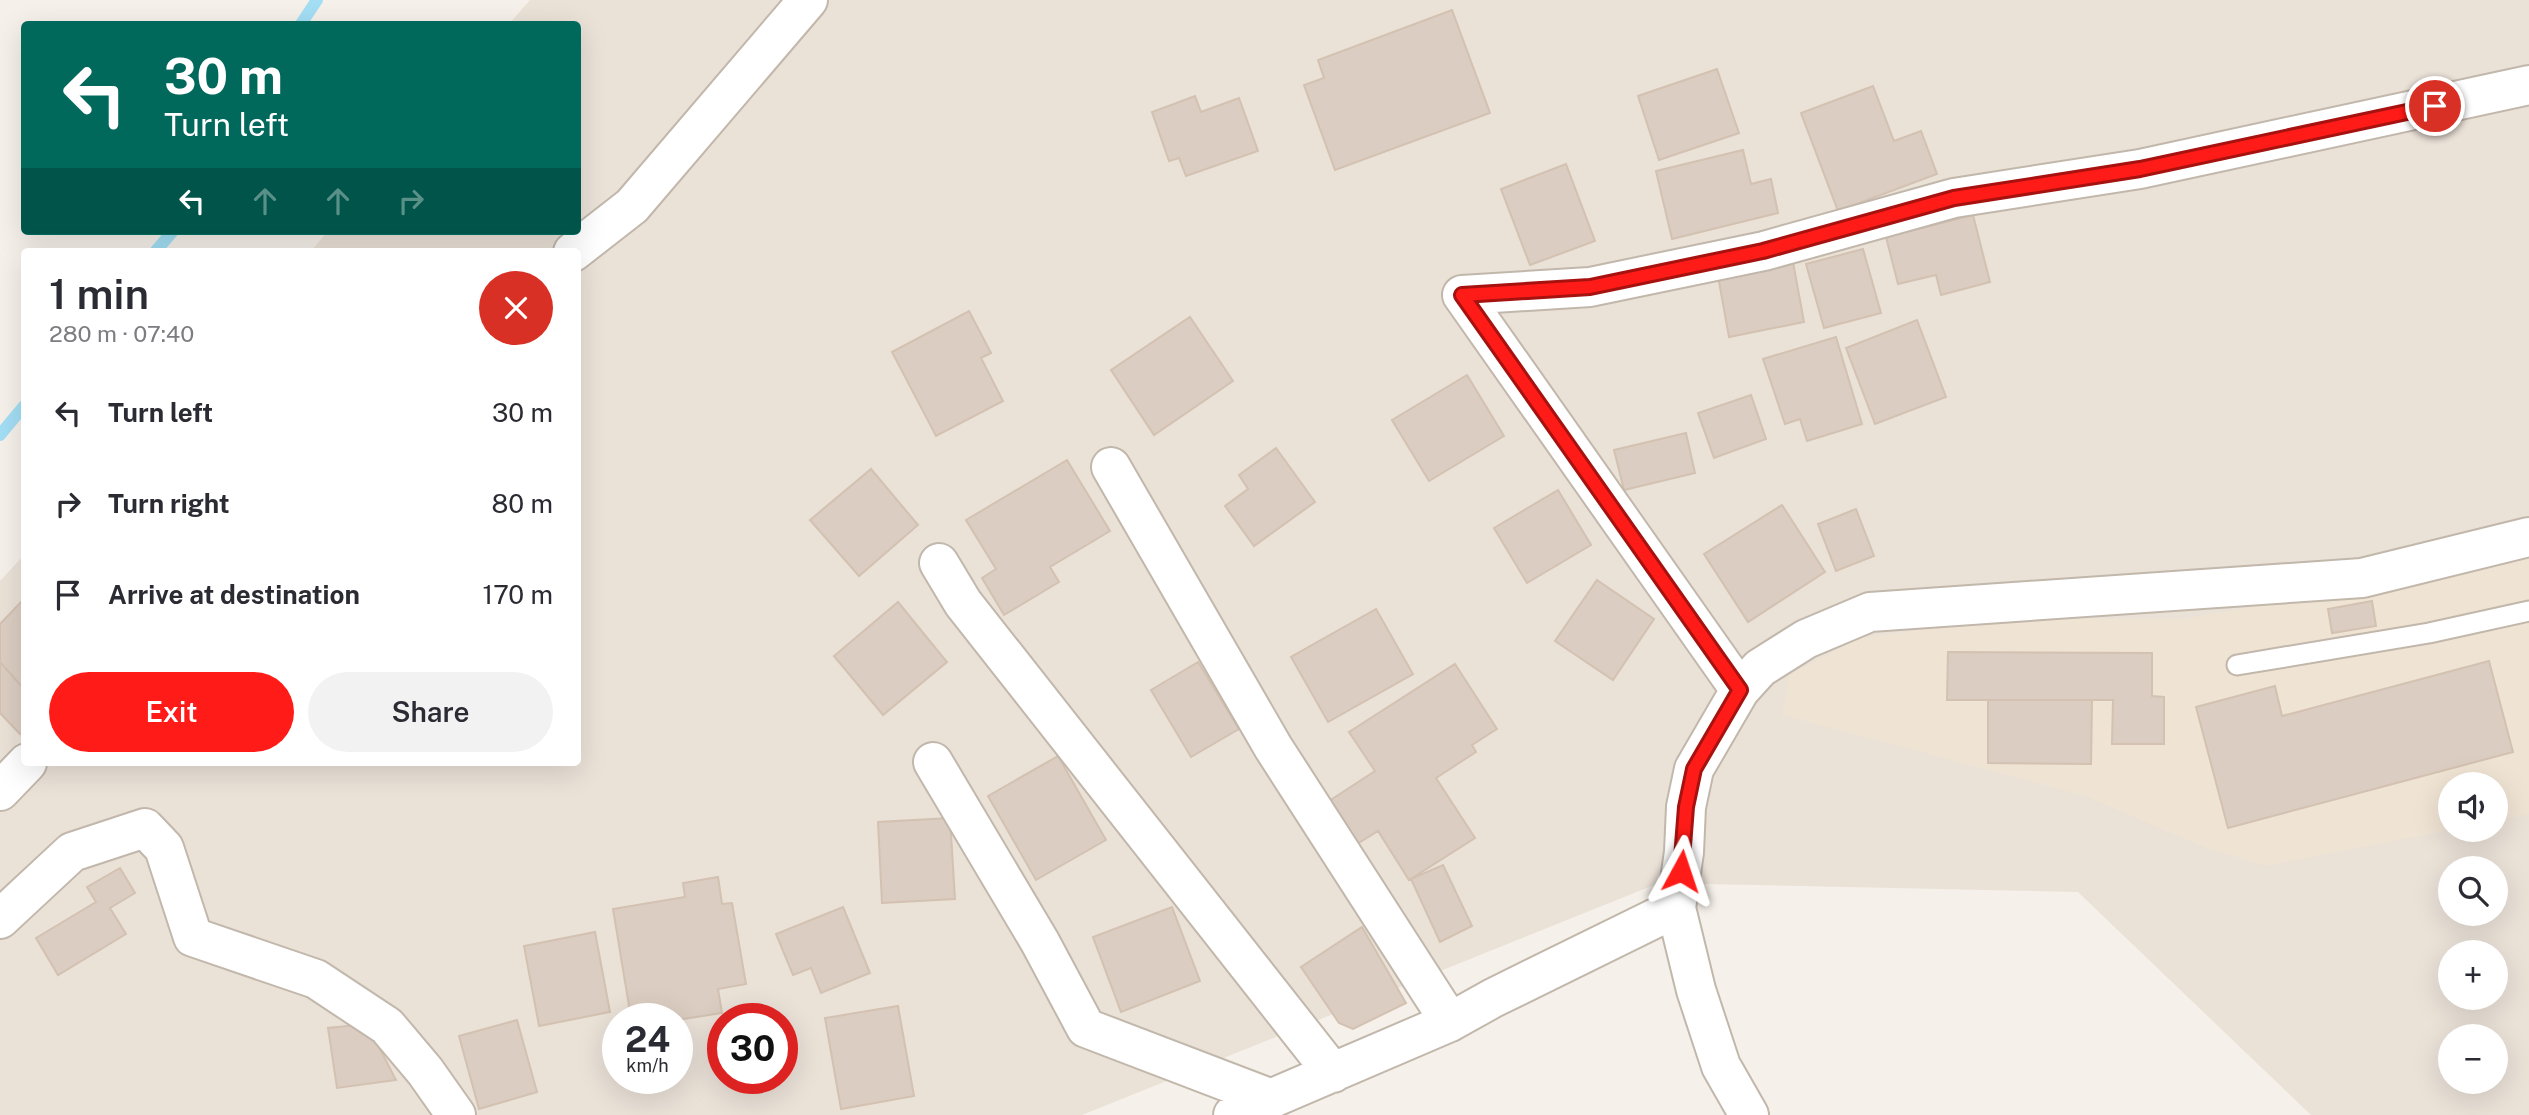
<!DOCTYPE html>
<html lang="en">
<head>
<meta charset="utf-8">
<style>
  body { margin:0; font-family:"Public Sans",sans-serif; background:#f2f2f3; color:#2b2b33; height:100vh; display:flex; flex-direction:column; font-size:26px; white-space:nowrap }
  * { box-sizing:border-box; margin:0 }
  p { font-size:23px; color:#7c7c81 }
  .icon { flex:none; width:38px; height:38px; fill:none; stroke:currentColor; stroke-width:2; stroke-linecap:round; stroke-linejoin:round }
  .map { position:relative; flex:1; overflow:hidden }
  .side { position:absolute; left:21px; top:248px; width:560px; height:518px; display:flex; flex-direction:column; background:#fff; border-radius:7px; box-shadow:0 7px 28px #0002 }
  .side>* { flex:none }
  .top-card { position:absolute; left:21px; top:21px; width:560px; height:214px; border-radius:7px; box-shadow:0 7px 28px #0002; background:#00695c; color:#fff; overflow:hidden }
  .tools { position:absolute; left:2438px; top:772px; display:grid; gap:14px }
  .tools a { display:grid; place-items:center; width:70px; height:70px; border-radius:50%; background:#fff; box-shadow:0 7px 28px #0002; font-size:35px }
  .speed { position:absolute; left:602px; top:1003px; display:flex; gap:14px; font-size:35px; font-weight:700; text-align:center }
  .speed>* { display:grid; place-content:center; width:91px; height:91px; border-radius:50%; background:#fff; box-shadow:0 7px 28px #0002; line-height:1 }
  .speed small { font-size:18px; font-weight:400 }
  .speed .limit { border:10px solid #d22; background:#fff; color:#111 }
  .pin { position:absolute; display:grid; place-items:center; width:60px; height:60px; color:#fff; margin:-30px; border:4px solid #fff; border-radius:50%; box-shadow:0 2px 7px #0007 }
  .me { position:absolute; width:77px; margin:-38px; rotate:5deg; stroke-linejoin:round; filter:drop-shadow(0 0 5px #0008) }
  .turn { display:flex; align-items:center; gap:24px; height:147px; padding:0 28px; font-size:32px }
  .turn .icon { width:91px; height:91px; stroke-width:2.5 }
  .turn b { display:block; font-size:49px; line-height:60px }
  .lanes { display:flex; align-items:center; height:66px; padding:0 28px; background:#0003; justify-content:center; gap:35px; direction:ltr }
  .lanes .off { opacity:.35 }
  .round { display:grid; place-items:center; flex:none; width:74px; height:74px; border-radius:37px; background:#f2f2f3 }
  .head { display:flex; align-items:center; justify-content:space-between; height:119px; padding:0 28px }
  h1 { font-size:42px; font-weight:600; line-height:52px }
  .cta { display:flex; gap:14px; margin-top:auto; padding:14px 28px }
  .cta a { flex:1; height:80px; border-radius:42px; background:#ff1b17; color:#fff; font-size:28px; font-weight:600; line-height:80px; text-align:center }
  .cta a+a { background:#f2f2f3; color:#2b2b33 }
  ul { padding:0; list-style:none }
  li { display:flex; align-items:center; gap:21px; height:91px; padding:0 28px }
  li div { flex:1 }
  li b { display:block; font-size:26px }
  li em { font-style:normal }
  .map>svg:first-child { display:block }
  .residential { fill:#eae1d7; fill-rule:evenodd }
  .education { fill:#efe3d3 }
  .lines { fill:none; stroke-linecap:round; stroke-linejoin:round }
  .stream { stroke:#a3def4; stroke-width:12 }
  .building { fill:#dbcdc1; stroke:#d3c1b1; stroke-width:2 }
  .service-casing { stroke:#c2b7ab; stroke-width:23 }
  .minor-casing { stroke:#c2b7ab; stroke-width:42 }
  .service { stroke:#fff; stroke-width:19 }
  .minor { stroke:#fff; stroke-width:38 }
  .route-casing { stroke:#a6120f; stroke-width:18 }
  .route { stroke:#ff1b17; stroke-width:12 }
</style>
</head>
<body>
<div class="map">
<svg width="2529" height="1115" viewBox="0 0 2529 1115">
  <rect width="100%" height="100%" fill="#f5f0e9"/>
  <path class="residential" d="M 530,0 L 2529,0 L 2529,1115 L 2311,1115 L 2078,892 L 1659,883 L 1082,1115 L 0,1115 L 0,581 L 24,555 L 24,763 L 578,763 L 578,252 L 310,252 L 328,231 L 578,231 L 578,24 L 509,24 ZM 2450,784 L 2496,784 L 2496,830 L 2450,830 ZM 2450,868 L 2496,868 L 2496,914 L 2450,914 ZM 2450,952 L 2496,952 L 2496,998 L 2450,998 ZM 618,1018 L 677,1018 L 677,1078 L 618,1078 ZM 723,1018 L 782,1018 L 782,1078 L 723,1078 ZM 2450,1036 L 2496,1036 L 2496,1082 L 2450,1082 Z"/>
  <path class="education" d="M 2529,558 L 2529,814 L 2496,821 L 2496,784 L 2450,784 L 2451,830 L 2266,866 L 2206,848 L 2085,796 L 1782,715 L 1789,675 L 1857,639 L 1996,618 L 2183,619 Z"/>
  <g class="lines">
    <path class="stream" d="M 301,24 L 317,0
      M 155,252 L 173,231
      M 0,435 L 24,406"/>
  </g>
  <path class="building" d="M 1452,10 L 1490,113 L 1335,170 L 1304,85 L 1324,78 L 1318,60 Z
    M 1717,69 L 1739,133 L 1659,160 L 1638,96 Z
    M 1873,86 L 1894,141 L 1921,131 L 1937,174 L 1838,211 L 1801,113 Z
    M 1195,96 L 1201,112 L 1239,98 L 1258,151 L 1186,176 L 1179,158 L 1169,161 L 1152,112 Z
    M 1743,150 L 1751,184 L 1771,179 L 1778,213 L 1672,239 L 1656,171 Z
    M 1566,164 L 1595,241 L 1530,265 L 1501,189 Z
    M 1973,215 L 1990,282 L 1941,295 L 1936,275 L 1898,284 L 1886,237 Z
    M 1863,249 L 1881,313 L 1824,328 L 1806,264 Z
    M 1793,262 L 1804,322 L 1729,337 L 1718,276 Z
    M 969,311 L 991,353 L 981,358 L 1003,401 L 936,436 L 892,352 Z
    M 1190,317 L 1233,381 L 1154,435 L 1111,370 Z
    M 1917,320 L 1946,397 L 1875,424 L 1846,348 Z
    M 1836,337 L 1862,424 L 1807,441 L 1800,419 L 1785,424 L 1763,359 Z
    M 1467,375 L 1504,436 L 1429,481 L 1392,420 Z
    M 1751,395 L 1766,439 L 1714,458 L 1698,413 Z
    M 1686,433 L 1695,473 L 1624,490 L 1614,450 Z
    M 1276,448 L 1315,502 L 1254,546 L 1225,506 L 1248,489 L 1239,475 Z
    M 1067,460 L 1110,531 L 1050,567 L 1059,582 L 1004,615 L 982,578 L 996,569 L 966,520 Z
    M 871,469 L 918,525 L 859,576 L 810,520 Z
    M 1558,490 L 1591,545 L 1527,583 L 1494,528 Z
    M 1782,505 L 1825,572 L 1748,622 L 1704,554 Z
    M 1856,509 L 1874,556 L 1836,571 L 1818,524 Z
    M 1597,580 L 1654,619 L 1613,680 L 1555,641 Z
    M 24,599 L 24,689 L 0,662 L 0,624 Z
    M 2372,601 L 2376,626 L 2332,633 L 2328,609 Z
    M 898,602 L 947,662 L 883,715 L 834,656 Z
    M 1376,609 L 1413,674 L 1328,722 L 1291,657 Z
    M 1948,652 L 2152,653 L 2152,696 L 2164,697 L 2164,744 L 2112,744 L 2113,700 L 1947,700 Z
    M 2489,661 L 2513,752 L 2228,828 L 2196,707 L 2275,686 L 2282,716 Z
    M 0,662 L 24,689 L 24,730 L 20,734 L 0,713 Z
    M 1198,662 L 1239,729 L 1191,757 L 1151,690 Z
    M 1455,664 L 1497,729 L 1472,745 L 1476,752 L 1436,778 L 1475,838 L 1409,880 L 1378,831 L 1354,846 L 1326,803 L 1375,771 L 1349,732 Z
    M 1988,700 L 2092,700 L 2091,764 L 1988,763 Z
    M 1058,756 L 1106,840 L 1036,880 L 988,796 Z
    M 950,818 L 955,899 L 882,903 L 878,822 Z
    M 1443,865 L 1472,926 L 1440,942 L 1411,879 Z
    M 120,868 L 135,893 L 110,908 L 126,934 L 58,975 L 36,938 L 96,902 L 87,887 Z
    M 718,877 L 722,904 L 732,903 L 746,984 L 718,989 L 722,1013 L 677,1020 L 631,1018 L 613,909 L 685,897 L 683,883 Z
    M 843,907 L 870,973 L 821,993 L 811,968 L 793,975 L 776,934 Z
    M 1172,907 L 1200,981 L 1121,1012 L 1093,937 Z
    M 1362,927 L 1406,1003 L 1353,1029 L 1339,1023 L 1301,967 Z
    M 595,932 L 610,1012 L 539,1026 L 524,946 Z
    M 898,1006 L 914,1096 L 841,1109 L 825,1018 Z
    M 517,1020 L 537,1092 L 479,1109 L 459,1036 Z
    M 367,1024 L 396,1080 L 337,1088 L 328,1028 Z"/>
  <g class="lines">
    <defs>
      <path id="service" d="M 2237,665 L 2429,633 L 2529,611"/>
      <path id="minor" d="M 573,252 L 632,206 L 808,0
        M 1462,295 L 1590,287 L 1764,251 L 1954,198 L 2140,169 L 2529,85
        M 1462,295 L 1740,690
        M 1111,467 L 1273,747 L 1450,1022
        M 939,563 L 963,603 L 1333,1073
        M 933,762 L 1040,942 L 1086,1028 L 1272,1099
        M 0,791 L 27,763
        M 0,919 L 72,852 L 145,828 L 164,848 L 193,937 L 316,979 L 387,1026 L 425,1071 L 456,1115
        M 1233,1115 L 1450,1022 L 1493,998 L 1676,908
        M 1749,1115 L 1721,1066 L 1696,990 L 1676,908 L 1684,852 L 1686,807 L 1694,769 L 1740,690 L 1760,668 L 1806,639 L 1870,612 L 2362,578 L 2529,537"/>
    </defs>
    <use href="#service" class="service-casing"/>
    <use href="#minor" class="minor-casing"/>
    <use href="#service" class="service"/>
    <use href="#minor" class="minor"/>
  </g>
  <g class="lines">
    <defs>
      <path id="route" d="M 1681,871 L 1686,807 L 1694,769 L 1740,690 L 1462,295 L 1590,287 L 1763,251 L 1954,198 L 2140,169 L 2435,106"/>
    </defs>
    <use href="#route" class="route-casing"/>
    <use href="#route" class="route"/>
  </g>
</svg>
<div class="tools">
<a><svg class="icon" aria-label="sound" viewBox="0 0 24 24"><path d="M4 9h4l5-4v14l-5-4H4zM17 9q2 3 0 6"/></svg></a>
<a><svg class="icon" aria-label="search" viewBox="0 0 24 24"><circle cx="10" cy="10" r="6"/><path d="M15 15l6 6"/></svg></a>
<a>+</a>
<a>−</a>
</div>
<div class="speed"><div>24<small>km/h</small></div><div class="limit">30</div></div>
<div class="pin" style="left:2435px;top:106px;background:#d93025"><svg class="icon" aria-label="arrive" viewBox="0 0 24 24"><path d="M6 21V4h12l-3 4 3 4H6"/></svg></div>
<svg class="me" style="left:1681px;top:871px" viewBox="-20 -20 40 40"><path d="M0-17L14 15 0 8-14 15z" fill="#ff1b17" stroke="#fff" stroke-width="4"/></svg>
<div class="top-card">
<div class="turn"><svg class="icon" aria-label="left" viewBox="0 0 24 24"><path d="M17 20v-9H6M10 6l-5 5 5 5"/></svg><div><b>30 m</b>Turn left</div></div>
<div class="lanes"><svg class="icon" aria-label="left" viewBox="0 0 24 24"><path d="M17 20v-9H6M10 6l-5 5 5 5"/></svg><svg class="icon off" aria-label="ahead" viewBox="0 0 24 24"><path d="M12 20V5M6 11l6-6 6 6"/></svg><svg class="icon off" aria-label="ahead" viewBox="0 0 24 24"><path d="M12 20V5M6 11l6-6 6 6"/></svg><svg class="icon off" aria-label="right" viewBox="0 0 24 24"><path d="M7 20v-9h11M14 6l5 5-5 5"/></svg></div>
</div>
<section class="side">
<div class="head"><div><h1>1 min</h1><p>280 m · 07:40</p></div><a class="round" style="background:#d93025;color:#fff"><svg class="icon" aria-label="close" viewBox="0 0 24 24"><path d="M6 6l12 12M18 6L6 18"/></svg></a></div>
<ul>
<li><svg class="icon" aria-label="left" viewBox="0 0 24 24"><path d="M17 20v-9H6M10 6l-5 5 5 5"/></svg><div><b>Turn left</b></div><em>30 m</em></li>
<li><svg class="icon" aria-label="right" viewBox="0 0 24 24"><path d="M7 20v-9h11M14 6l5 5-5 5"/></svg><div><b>Turn right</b></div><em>80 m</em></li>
<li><svg class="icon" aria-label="arrive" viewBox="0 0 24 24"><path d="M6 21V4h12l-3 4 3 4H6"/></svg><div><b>Arrive at destination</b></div><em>170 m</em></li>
</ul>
<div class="cta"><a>Exit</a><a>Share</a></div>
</section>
</div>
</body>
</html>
